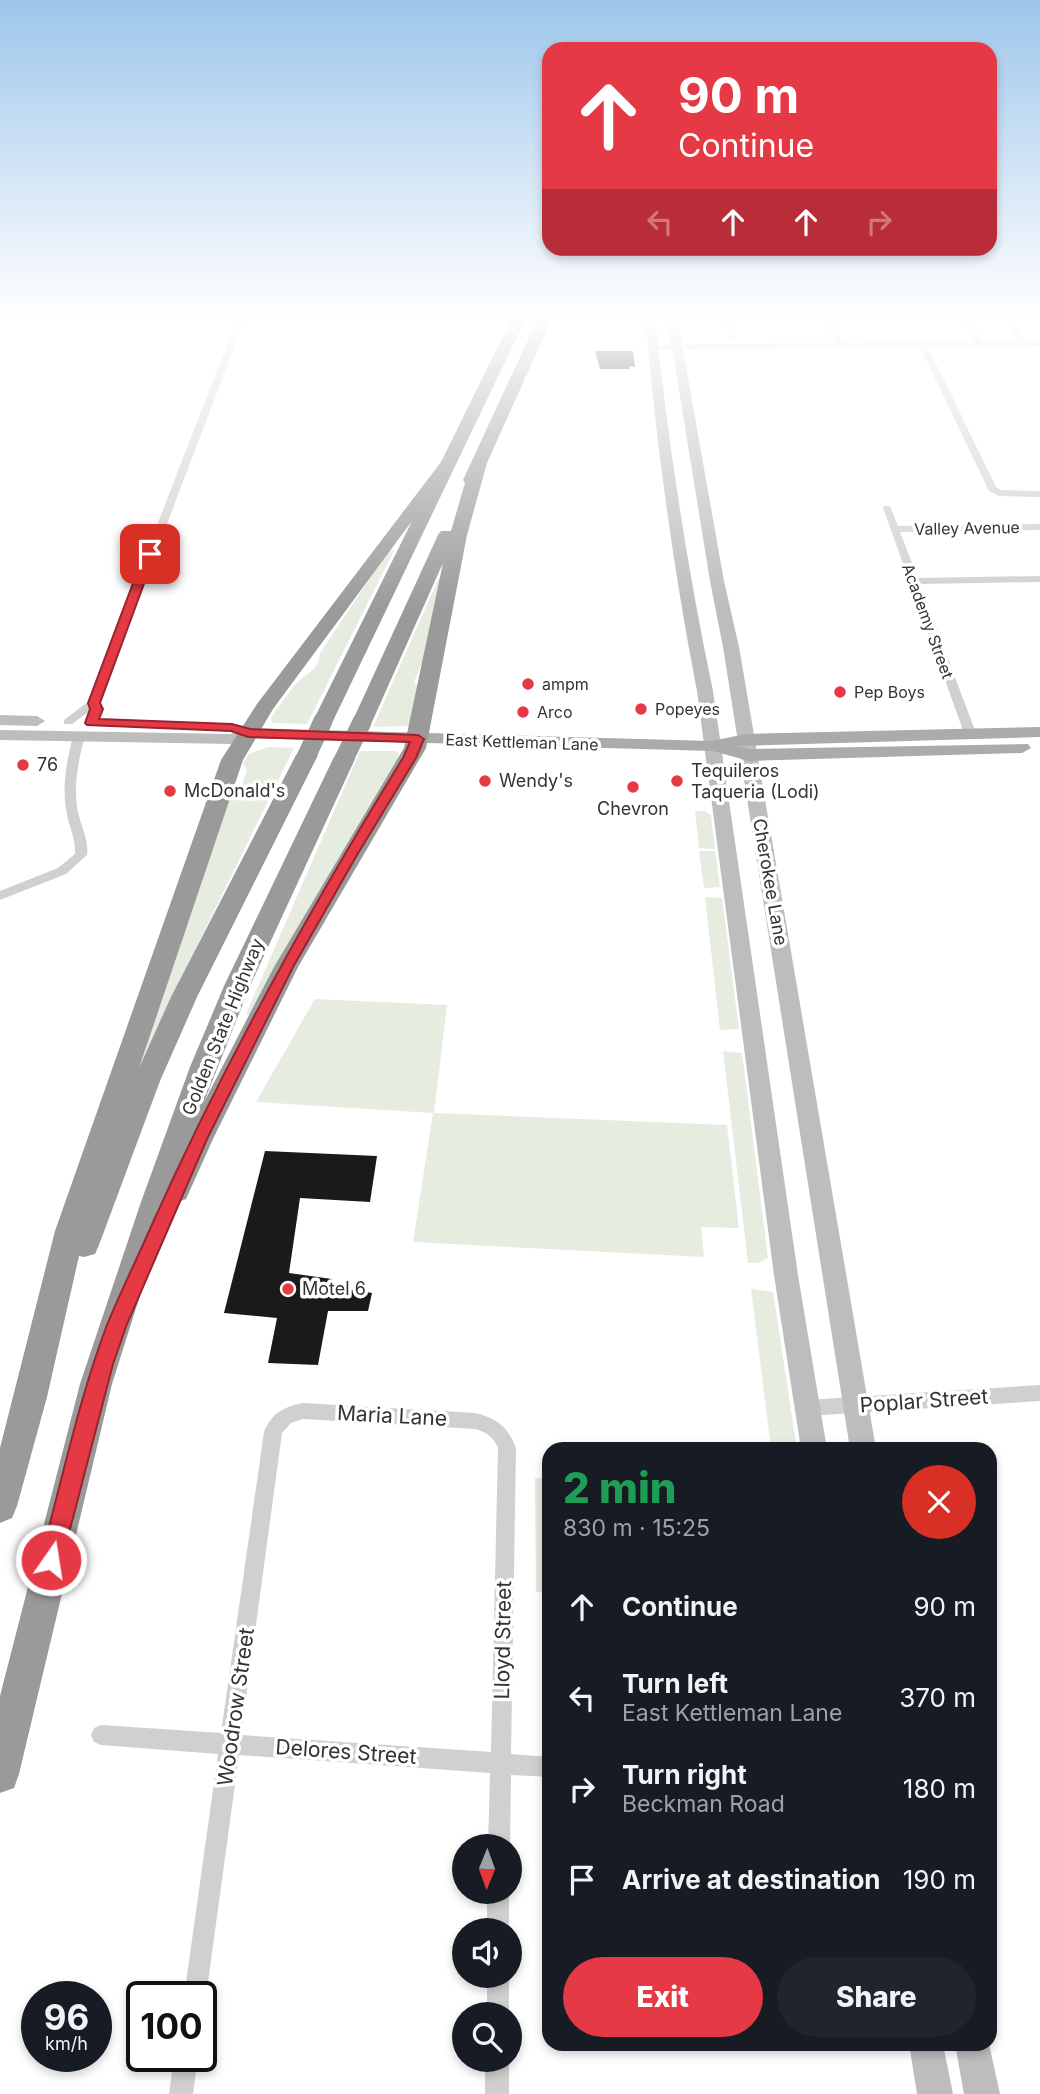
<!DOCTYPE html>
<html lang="en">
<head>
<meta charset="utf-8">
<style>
  body { margin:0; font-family:Inter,sans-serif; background:#20242c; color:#f1f3f6; height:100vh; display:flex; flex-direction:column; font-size:26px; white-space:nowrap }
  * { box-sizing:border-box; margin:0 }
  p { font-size:23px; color:#9ea1a6 }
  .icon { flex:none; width:38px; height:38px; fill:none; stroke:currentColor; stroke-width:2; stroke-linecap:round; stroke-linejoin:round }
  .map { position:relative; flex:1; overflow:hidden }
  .panel { position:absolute; left:542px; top:1442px; width:455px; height:609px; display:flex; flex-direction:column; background:#171b24; border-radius:21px; box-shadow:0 4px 10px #0003 }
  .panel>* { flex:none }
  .guide { position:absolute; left:542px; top:42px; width:455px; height:214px; border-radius:21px; box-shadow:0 4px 10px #0003; background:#e63946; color:#fff; overflow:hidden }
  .needle { width:46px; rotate:181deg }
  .controls { position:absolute; left:452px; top:1834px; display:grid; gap:14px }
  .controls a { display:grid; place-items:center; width:70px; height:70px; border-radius:50%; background:#171b24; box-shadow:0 4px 10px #0003; font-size:35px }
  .speed { position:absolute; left:21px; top:1981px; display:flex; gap:14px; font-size:35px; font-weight:700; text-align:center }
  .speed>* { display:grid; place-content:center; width:91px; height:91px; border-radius:50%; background:#171b24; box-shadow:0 4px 10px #0003; line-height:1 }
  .speed small { font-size:18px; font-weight:400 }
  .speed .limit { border:4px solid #111; border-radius:10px; background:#fff; color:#111 }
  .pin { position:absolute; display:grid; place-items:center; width:60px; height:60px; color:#fff; margin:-30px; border-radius:14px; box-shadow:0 4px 10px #0006 }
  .me { position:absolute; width:77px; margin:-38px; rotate:13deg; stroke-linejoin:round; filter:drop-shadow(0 0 5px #0008) }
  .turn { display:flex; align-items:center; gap:24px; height:147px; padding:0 21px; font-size:32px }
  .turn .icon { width:91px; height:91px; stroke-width:2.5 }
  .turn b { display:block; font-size:49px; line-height:60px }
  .lanes { display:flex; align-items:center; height:66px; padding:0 21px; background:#0003; justify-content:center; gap:35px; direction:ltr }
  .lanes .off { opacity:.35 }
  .round { display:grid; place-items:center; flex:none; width:74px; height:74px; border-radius:37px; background:#20242c }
  .overview { display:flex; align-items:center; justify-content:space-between; height:119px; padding:0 21px }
  h1 { font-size:42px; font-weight:800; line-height:52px; color:#1e9e55 }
  .cta { display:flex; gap:14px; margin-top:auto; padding:14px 21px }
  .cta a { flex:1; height:80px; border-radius:42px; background:#e63946; color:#fff; font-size:28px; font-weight:800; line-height:80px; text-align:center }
  .cta a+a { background:#20242c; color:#f1f3f6 }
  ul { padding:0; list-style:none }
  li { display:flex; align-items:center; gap:21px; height:91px; padding:0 21px }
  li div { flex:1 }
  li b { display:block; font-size:26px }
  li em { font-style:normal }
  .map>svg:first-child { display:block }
  .green { fill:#e6ecdf }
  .building { fill:#1a1a1a }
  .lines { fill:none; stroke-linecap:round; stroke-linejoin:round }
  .street { fill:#d0d0d0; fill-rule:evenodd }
  .secondary { fill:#bdbdbd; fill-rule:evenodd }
  .primary { fill:#ababab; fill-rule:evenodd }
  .highway { fill:#9a9a9a; fill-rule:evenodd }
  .highway-bridge { stroke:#9a9a9a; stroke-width:19 }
  .route { fill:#e63946; stroke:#96252e; stroke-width:2 }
  .poi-dot { fill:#e63946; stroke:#fff; stroke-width:2.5 }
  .labels { text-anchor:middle; stroke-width:7; stroke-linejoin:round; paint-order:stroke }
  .far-street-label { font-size:16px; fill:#333; stroke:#fff }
  .far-poi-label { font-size:16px; fill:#333; stroke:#fff; text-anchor:start }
  .poi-label { font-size:18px; fill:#333; stroke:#fff; text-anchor:start }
  .street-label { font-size:18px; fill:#333; stroke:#fff }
  .near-street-label { font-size:21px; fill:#333; stroke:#fff }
</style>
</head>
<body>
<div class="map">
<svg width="1040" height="2094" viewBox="0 0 1040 2094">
  <rect width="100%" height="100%" fill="#fff"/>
  <path class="green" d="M 389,550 L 394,551 L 307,724 L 272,723 L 271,718 C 278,707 286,696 294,686 C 303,674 319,672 320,653 Z
    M 447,576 L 427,659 L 422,663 L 414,682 L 420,689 L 411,726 L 373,727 L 439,577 Z
    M 268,747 L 294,748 L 171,999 L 136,1079 L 133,1079 L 230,797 L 240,789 L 247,771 L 243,763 L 249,754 Z
    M 360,751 L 397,751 L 400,758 L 256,1017 L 246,1014 Z
    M 695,811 L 705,811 L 711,815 L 715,849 L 699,848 Z
    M 699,851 L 715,851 L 720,887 L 704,888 Z
    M 705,897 L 722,898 L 739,1029 L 720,1030 Z
    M 315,999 L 447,1005 L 434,1113 L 727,1125 L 739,1228 L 701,1227 L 704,1257 L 413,1242 L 433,1113 L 256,1102 Z
    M 723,1051 L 742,1053 L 768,1258 L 758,1263 L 748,1263 Z
    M 751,1289 L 773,1292 L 797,1449 L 771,1449 Z
    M 535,1478 L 549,1478 L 549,1593 L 536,1592 Z"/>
  <path class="building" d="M 595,351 L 633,351 L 635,367 L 629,366 L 630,369 L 600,369 Z
    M 265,1151 L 377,1156 L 370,1202 L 300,1198 L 289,1273 L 332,1279 L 330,1286 L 372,1293 L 368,1311 L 328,1311 L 318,1365 L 268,1363 L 277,1318 L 224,1313 Z"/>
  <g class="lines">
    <path class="street" d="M 238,316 L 246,316 L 99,703 L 102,709 L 96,723 L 91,726 L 86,723 L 91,710 L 72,724 L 64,724 L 64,720 L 89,701 Z
      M 722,316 L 730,316 L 737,340 L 730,338 Z
      M 823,316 L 831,316 L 843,343 L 974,342 L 961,316 L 968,316 L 982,342 L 1018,342 L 1004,316 L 1011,316 L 1026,342 L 1040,342 L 1040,346 L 928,347 L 996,487 L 1001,490 L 1040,491 L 1040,497 L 999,496 L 989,491 L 920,347 L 655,349 L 651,347 L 655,345 L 836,343 Z
      M 884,506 L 890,506 L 898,526 L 1040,524 L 1040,530 L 900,532 L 918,578 L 1040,576 L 1040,582 L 920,584 L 976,733 L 974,735 L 966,735 L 964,733 L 883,508 Z
      M 79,733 L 85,736 C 78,761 73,787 78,812 C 81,827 89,839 87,855 L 66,874 L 0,900 L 0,891 L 58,868 L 75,854 C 76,838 68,825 66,809 C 62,784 67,760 73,736 Z
      M 1040,1385 L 1040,1401 L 807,1416 L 801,1414 L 798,1408 L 801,1402 L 807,1400 Z
      M 303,1403 L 475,1413 C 497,1418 508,1427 516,1448 L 511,1754 L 550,1757 L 550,1777 L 511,1775 L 510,1846 L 488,1846 L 490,1773 L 239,1755 L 206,1997 L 201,2006 L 201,1997 L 184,1997 L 218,1754 L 101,1745 L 94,1742 L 91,1735 L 94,1728 L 101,1725 L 221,1733 L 264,1432 C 272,1413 283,1407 303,1403 ZM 303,1419 L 475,1429 C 486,1432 494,1437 498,1448 L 491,1752 L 241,1735 L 282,1433 L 291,1423 Z
      M 487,1892 L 509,1892 L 509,1930 L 487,1930 Z
      M 487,1976 L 509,1976 L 509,2015 L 487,2014 Z
      M 174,2056 L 198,2056 L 193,2094 L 169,2094 Z
      M 485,2060 L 509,2060 L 509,2094 L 485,2094 Z"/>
    <path class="secondary" d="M 645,316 L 655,316 C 668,442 687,567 713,691 L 798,1275 L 827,1449 L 801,1449 L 774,1275 L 697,691 C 673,567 656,442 645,316 Z
      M 667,316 L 677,316 L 724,581 L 739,647 L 876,1449 L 850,1449 L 723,647 L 710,581 Z
      M 0,715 L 37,716 L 45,721 L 37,726 L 0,725 Z
      M 248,728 L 254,729 L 256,733 L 254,737 L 233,744 L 0,740 L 0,730 L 231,734 Z
      M 909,2044 L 943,2044 L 953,2094 L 917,2094 Z
      M 955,2044 L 989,2044 L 1000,2094 L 964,2094 Z"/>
    <path class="primary" d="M 1040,727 L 1040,737 L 737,746 L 749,749 L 1028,744 L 1031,748 L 1022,753 L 749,761 L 713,751 L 248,738 L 239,733 L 248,728 L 711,741 L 746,734 Z"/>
    <path class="highway" d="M 513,316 L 527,316 L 333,721 L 330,725 L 316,725 L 313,721 L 412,521 L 273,709 L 243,760 L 139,1068 L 171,997 L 296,755 L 300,751 L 314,751 L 318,755 L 197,997 L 160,1081 L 99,1245 L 95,1254 L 84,1257 L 79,1256 L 47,1397 L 17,1506 L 12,1518 L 0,1523 L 0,1448 L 55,1231 L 221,760 L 257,704 L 441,462 Z
      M 539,316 L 553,316 L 487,463 L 467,535 L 426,748 L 298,967 L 213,1139 L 186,1199 L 176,1203 L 170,1201 L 112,1384 L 19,1774 L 14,1788 L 0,1793 L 0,1696 L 80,1384 L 141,1202 L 190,1067 L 224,986 L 333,759 L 336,754 L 352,754 L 355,759 L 250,986 L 204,1102 L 274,967 L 404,748 L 443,563 L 372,722 L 369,726 L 355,726 L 352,722 L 438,535 L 441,531 L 451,531 L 465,483 L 463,480 Z"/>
    <path class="highway-bridge" d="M 307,755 L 323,721
      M 344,759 L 362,722"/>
  </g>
  <linearGradient id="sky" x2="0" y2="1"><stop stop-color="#9ec6ea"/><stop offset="0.52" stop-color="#fff"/><stop offset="1" stop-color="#fff" stop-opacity="0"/></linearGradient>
  <rect width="1040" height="609" fill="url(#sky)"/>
  <path class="route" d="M 150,551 L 155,554 L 100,703 L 103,709 L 99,719 L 232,724 L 250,729 L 418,735 L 424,739 L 416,758 L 357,855 L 293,967 L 207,1139 L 127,1324 L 113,1364 L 62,1560 L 59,1567 L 51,1570 L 44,1567 L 40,1560 C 62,1482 78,1401 107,1325 C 120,1293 136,1261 150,1229 C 223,1065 309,910 403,758 L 410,742 L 248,737 L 231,731 L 87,725 L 85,723 L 90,709 L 88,703 L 144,554 Z"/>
  <g class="poi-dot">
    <circle cx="528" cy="684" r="7"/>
    <circle cx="840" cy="692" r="7"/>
    <circle cx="641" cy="709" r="7"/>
    <circle cx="523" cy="712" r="7"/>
    <circle cx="23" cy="765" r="7"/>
    <circle cx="485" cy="781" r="7"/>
    <circle cx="677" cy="781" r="7"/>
    <circle cx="633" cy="787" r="7"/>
    <circle cx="170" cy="791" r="7"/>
    <circle cx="288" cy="1289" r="7"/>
  </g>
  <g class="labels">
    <g class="far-street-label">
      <text transform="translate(967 528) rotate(-1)" y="6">Valley Avenue</text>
      <text transform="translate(928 621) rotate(70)" y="6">Academy Street</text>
      <text transform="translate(522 742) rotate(2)" y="6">East Kettleman Lane</text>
    </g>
    <g class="far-poi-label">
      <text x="542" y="690">ampm</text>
      <text x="854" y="698">Pep Boys</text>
      <text x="655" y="715">Popeyes</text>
      <text x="537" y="718">Arco</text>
    </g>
    <g class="poi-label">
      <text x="37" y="771">76</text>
      <text x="691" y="777">Tequileros<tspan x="691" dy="21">Taqueria (Lodi)</tspan></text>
      <text x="499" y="787">Wendy's</text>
      <text x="184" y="797">McDonald's</text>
      <text x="633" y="815" text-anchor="middle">Chevron</text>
      <text x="302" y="1295">Motel 6</text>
    </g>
    <g class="street-label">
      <text transform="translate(770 882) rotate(80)" y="6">Cherokee Lane</text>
      <text transform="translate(223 1027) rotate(-68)" y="6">Golden State Highway</text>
    </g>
    <g class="near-street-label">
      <text transform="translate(924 1401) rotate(-4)" y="7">Poplar Street</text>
      <text transform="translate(392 1416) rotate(3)" y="7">Maria Lane</text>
      <text transform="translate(503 1640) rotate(-89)" y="7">Lloyd Street</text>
      <text transform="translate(236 1707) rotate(-82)" y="7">Woodrow Street</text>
      <text transform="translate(346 1752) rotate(4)" y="7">Delores Street</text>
    </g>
  </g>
</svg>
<div class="controls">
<a><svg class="needle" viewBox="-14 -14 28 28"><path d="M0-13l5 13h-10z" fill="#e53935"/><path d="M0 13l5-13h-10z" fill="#9ea1a6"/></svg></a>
<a><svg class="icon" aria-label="sound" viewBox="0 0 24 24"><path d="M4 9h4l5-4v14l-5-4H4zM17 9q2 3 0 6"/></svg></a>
<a><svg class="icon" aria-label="search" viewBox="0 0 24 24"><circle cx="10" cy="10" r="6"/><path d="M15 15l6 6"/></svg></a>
</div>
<div class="speed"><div>96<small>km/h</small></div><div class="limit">100</div></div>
<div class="pin" style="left:150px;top:554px;background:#d93025"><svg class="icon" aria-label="arrive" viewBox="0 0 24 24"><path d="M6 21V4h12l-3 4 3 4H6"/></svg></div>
<svg class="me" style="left:51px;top:1560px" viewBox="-20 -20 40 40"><circle r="17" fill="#e63946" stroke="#fff" stroke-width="3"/><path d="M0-11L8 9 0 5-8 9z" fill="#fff"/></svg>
<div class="guide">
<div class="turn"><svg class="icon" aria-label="ahead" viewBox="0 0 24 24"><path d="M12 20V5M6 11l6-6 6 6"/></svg><div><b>90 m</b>Continue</div></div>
<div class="lanes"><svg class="icon off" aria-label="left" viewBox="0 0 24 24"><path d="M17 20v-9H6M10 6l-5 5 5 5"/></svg><svg class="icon" aria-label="ahead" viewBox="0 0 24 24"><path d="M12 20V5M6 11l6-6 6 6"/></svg><svg class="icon" aria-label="ahead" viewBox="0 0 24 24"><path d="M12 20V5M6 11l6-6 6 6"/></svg><svg class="icon off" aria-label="right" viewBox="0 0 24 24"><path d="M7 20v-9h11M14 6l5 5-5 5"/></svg></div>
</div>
<section class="panel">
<div class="overview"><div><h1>2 min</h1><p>830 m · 15:25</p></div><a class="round" style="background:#d93025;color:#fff"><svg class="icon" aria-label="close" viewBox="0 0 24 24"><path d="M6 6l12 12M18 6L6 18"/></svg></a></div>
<ul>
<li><svg class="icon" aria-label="ahead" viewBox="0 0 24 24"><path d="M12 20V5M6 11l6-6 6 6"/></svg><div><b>Continue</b></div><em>90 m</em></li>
<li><svg class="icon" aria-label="left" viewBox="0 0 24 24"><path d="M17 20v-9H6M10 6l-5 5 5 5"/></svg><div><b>Turn left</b><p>East Kettleman Lane</p></div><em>370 m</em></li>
<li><svg class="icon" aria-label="right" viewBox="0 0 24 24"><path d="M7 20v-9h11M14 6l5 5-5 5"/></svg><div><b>Turn right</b><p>Beckman Road</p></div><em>180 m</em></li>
<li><svg class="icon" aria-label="arrive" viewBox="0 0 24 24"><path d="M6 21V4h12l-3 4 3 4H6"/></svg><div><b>Arrive at destination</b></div><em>190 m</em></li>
</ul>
<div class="cta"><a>Exit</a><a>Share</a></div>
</section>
</div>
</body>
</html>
